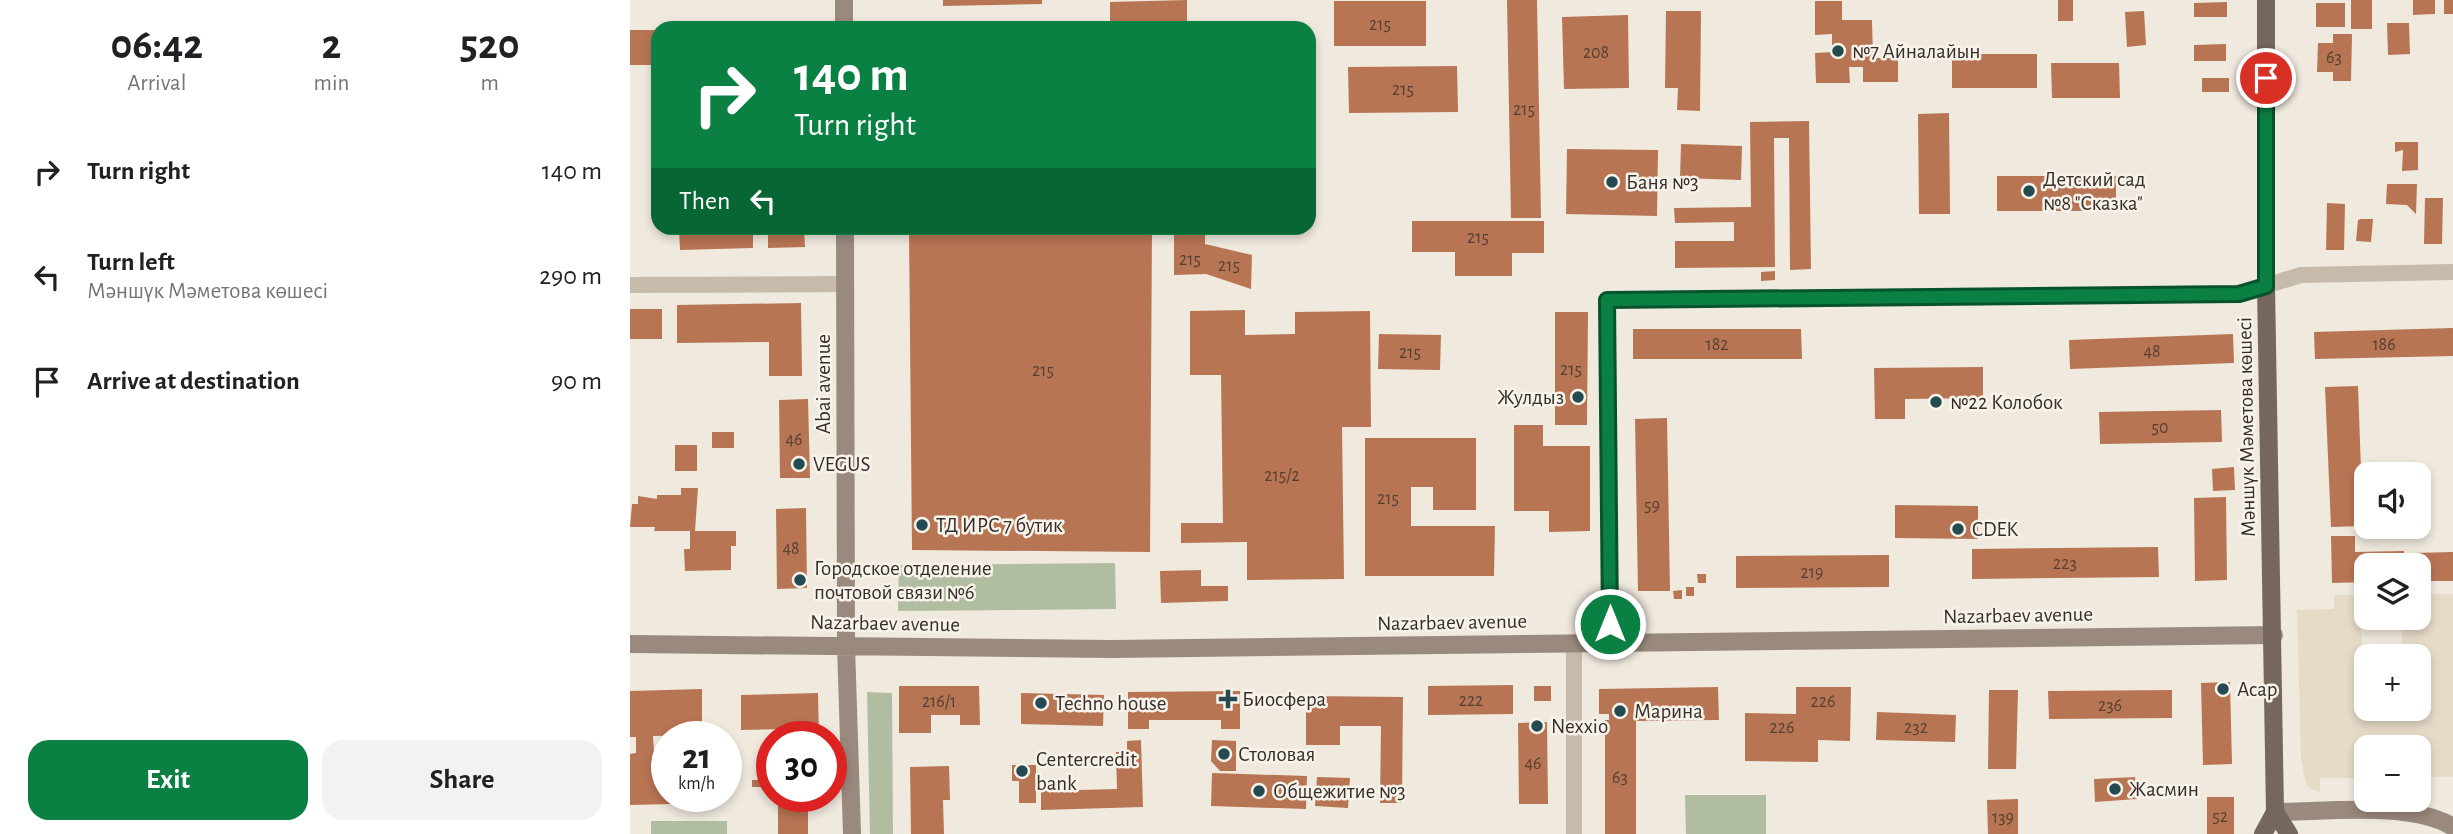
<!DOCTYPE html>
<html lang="en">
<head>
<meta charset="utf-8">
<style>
  body { margin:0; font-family:"Alegreya Sans",sans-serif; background:#f2f2f2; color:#202124; height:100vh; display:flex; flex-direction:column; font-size:26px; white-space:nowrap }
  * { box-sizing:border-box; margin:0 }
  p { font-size:23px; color:#757577 }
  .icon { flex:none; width:38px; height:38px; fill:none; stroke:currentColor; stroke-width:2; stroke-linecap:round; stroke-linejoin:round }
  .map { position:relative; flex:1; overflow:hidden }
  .drawer { display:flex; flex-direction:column; background:#fff; width:630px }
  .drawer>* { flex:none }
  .hud { position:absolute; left:21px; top:21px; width:665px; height:214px; border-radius:21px; box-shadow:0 4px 10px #0003; background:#0b8043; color:#fff; overflow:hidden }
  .fabs { position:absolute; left:1724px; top:462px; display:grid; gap:14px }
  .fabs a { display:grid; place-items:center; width:77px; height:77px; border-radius:14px; background:#fff; box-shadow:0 4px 10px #0003; font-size:35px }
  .speed { position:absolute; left:21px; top:721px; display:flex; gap:14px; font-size:35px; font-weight:700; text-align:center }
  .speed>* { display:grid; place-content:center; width:91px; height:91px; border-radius:50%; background:#fff; box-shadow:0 4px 10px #0003; line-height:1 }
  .speed small { font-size:18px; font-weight:400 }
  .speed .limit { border:10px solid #d22; background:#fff; color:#111 }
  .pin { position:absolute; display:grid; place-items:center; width:60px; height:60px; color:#fff; margin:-30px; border:4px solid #fff; border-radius:50%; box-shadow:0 2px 7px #0007 }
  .me { position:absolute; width:77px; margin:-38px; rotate:0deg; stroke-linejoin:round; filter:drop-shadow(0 0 5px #0008) }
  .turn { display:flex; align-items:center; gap:24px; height:147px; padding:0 28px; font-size:32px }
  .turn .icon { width:91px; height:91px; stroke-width:2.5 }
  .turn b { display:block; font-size:49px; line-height:60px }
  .then { display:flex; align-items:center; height:66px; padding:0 28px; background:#0003; gap:14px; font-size:26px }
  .eta { display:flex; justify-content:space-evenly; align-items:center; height:119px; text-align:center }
  .eta b { font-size:42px; font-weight:700; line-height:49px }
  .cta { display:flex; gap:14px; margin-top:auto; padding:14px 28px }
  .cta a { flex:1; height:80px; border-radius:21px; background:#0b8043; color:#fff; font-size:28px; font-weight:700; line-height:80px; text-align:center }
  .cta a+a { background:#f2f2f2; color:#202124 }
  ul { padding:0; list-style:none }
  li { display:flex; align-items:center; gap:21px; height:105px; padding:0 28px }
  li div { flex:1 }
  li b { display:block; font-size:26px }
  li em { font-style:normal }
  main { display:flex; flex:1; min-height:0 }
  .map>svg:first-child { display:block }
  .green { fill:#b0bda0 }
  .plaza { fill:#e6dbc7; fill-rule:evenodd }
  .water { fill:#80a4a9 }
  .building { fill:#b87554 }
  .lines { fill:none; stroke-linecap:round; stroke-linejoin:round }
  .street { stroke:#c6baab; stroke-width:16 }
  .secondary { stroke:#9a8a7d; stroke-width:18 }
  .primary { stroke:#75675c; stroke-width:18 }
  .route-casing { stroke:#07532c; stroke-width:18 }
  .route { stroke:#0b8043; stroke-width:12 }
  .poi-dot { fill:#244b52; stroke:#f8f3ea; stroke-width:2.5 }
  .labels { text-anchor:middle; stroke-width:5; stroke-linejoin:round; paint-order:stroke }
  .number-label { font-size:18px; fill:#564034 }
  .poi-label { font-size:21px; fill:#352e2a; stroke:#f8f3ea; text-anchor:start }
  .street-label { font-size:21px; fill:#352e2a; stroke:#f8f3ea }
</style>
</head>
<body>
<main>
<section class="drawer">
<div class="eta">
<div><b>06:42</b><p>Arrival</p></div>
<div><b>2</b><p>min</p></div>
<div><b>520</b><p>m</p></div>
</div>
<ul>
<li><svg class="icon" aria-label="right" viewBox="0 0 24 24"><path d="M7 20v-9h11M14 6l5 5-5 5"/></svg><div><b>Turn right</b></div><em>140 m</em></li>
<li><svg class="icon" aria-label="left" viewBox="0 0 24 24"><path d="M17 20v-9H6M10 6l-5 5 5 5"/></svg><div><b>Turn left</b><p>Мәншүк Мәметова көшесі</p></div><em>290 m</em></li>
<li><svg class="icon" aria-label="arrive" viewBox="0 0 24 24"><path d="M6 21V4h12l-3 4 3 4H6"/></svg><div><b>Arrive at destination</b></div><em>90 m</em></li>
</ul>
<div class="cta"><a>Exit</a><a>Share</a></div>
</section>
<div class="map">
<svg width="1823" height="834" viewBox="0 0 1823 834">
  <rect width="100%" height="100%" fill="#f0e9de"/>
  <path class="green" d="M 485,563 L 486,609 L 268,611 L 269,565 Z
    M 237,692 L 262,693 L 263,834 L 240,834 Z
    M 1055,795 L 1136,795 L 1136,834 L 1056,834 Z
    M 21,821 L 97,821 L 97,834 L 21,834 Z"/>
  <path class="plaza" d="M 1789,594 L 1823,594 L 1823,777 L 1789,777 L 1788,747 L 1736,747 L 1736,778 L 1690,778 L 1690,792 L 1681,789 L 1676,784 L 1671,759 L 1667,610 L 1704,609 L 1704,595 L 1736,595 L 1736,618 L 1788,618 ZM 1763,618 L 1772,625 L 1772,656 L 1788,656 L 1788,709 L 1774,720 L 1768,709 L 1736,709 L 1737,656 L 1732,651 L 1731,619 Z"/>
  <path class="water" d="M 1768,709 L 1788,709 L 1785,717 L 1777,720 L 1771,718 Z"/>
  <path class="building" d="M 313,0 L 412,0 L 412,4 L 313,6 Z
    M 557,0 L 557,28 L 480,28 L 480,2 Z
    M 877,0 L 907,0 L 911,218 L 881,218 Z
    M 1428,0 L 1443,0 L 1443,21 L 1428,21 Z
    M 1721,0 L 1742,0 L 1742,29 L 1721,29 Z
    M 1783,0 L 1805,0 L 1805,14 L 1783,15 Z
    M 1814,0 L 1823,0 L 1823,14 L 1814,14 Z
    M 704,1 L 796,1 L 796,46 L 704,46 Z
    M 1185,1 L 1212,1 L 1212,20 L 1242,20 L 1243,58 L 1268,58 L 1268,82 L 1233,82 L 1233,67 L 1219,67 L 1220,83 L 1186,83 L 1185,53 L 1202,52 L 1202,34 L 1185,35 Z
    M 1597,2 L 1597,17 L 1564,17 L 1564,3 Z
    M 1686,3 L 1715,3 L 1715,27 L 1686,27 Z
    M 1036,11 L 1071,11 L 1070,111 L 1047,110 L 1048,88 L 1035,88 Z
    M 1514,11 L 1516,45 L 1497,47 L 1495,12 Z
    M 998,15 L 999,88 L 934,89 L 932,17 Z
    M 170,21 L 170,28 L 137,28 L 137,22 Z
    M 1757,23 L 1779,23 L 1780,54 L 1758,55 Z
    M 0,30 L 28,30 L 28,65 L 0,65 Z
    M 1703,34 L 1722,34 L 1721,81 L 1703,81 L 1703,72 L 1687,72 L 1688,43 L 1703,43 Z
    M 1596,44 L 1596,61 L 1564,61 L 1564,45 Z
    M 1322,54 L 1407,54 L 1407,88 L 1322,88 Z
    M 1421,63 L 1489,63 L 1490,98 L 1422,98 Z
    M 827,66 L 828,112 L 719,113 L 718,67 Z
    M 1572,78 L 1599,78 L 1599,92 L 1572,92 Z
    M 1319,113 L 1320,214 L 1289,214 L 1288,114 Z
    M 1179,121 L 1181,269 L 1160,270 L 1159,138 L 1144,138 L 1145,267 L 1045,268 L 1045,241 L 1104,241 L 1104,222 L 1045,223 L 1044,208 L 1121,207 L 1120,122 Z
    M 1765,142 L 1788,142 L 1788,170 L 1772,171 L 1773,150 L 1765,152 Z
    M 1051,144 L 1112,146 L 1111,180 L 1050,178 Z
    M 937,149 L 1028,150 L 1027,216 L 936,214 Z
    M 1367,176 L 1486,176 L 1486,211 L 1367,211 Z
    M 1757,184 L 1787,184 L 1786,214 L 1777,205 L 1756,204 Z
    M 1795,198 L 1813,198 L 1812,244 L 1794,244 Z
    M 1697,203 L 1715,204 L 1714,250 L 1696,250 Z
    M 1731,219 L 1743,219 L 1741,242 L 1726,241 L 1728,220 Z
    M 782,221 L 914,221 L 914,253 L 882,253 L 882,276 L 825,276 L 825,252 L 782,252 Z
    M 49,228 L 123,228 L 123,248 L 50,250 Z
    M 138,228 L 174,228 L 175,247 L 138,248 Z
    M 279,228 L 522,228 L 520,552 L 282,550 Z
    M 544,228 L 575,228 L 575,244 L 622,255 L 621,289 L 576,274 L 544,275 Z
    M 1145,271 L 1145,280 L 1131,281 L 1131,272 Z
    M 171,303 L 172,376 L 139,376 L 139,342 L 47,343 L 47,305 Z
    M 0,309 L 32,309 L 32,339 L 0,339 Z
    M 615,310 L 615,335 L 665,334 L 665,312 L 740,311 L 741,427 L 712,427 L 714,579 L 617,580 L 617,542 L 551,543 L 551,523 L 593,523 L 591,375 L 560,375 L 560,311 Z
    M 925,312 L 958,312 L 957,425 L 925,425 Z
    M 1823,328 L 1823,356 L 1685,359 L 1684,332 Z
    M 1003,329 L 1171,329 L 1172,359 L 1003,359 Z
    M 749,334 L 811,335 L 810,370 L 748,369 Z
    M 1603,334 L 1604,363 L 1440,369 L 1439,340 Z
    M 1353,367 L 1353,398 L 1275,399 L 1275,419 L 1245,419 L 1244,368 Z
    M 1728,386 L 1733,526 L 1701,527 L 1695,387 Z
    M 178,399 L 180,478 L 150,478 L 149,400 Z
    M 1591,410 L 1592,442 L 1470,444 L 1469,412 Z
    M 1037,418 L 1040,591 L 1008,591 L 1005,419 Z
    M 884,425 L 913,425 L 913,446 L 960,446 L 960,531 L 919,532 L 919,511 L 884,511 Z
    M 82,432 L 104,432 L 104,448 L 82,448 Z
    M 735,438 L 846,438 L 846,510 L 803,510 L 803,487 L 781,487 L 781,526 L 865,526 L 864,576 L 735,576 Z
    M 45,445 L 67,445 L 67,471 L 45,471 Z
    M 1604,467 L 1605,490 L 1583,491 L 1582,469 Z
    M 51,488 L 68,488 L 65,531 L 106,531 L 106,546 L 101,546 L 101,570 L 55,571 L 54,549 L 60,549 L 60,531 L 24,531 L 25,527 L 0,527 L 2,504 L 8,504 L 8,496 L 27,499 L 27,495 L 51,495 Z
    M 1596,497 L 1597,580 L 1565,581 L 1564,498 Z
    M 1265,505 L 1348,506 L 1348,539 L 1265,538 Z
    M 176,508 L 177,588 L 147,589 L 146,509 Z
    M 1701,536 L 1725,536 L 1725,552 L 1774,551 L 1774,565 L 1736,565 L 1736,582 L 1702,583 Z
    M 1528,547 L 1529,577 L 1342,579 L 1342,549 Z
    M 1823,552 L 1823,581 L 1788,581 L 1788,565 L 1784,565 L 1784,553 Z
    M 1259,555 L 1259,587 L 1106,588 L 1106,556 Z
    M 571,570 L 571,586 L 598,586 L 598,601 L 531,603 L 530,571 Z
    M 1067,574 L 1076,574 L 1076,583 L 1068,583 Z
    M 1056,587 L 1064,587 L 1064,596 L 1056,596 Z
    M 1052,590 L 1052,599 L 1044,599 L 1043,591 Z
    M 1600,682 L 1602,764 L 1573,765 L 1571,683 Z
    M 883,685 L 883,714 L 798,715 L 798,686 Z
    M 269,686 L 349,686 L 350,725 L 330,725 L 330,715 L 301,715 L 301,733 L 269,733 Z
    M 904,686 L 921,686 L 921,701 L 904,701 Z
    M 1088,687 L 1089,720 L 1006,721 L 1006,834 L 975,834 L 975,720 L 979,720 L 979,714 L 969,714 L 969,689 Z
    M 1166,687 L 1221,687 L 1220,741 L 1188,740 L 1188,762 L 1115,761 L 1115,713 L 1166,714 Z
    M 72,689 L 72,735 L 23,736 L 24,753 L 37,753 L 37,796 L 42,796 L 42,804 L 0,805 L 0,754 L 6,753 L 6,737 L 0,737 L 0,691 Z
    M 1359,690 L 1388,690 L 1386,769 L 1358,769 Z
    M 1542,690 L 1542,718 L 1419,719 L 1418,691 Z
    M 610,691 L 610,729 L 591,729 L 591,720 L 519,720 L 519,729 L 498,729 L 498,692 Z
    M 188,693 L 189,737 L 156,737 L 156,729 L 111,730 L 111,695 Z
    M 391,693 L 474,695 L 473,726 L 391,724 Z
    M 676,696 L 773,697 L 772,803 L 750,803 L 751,726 L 710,726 L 710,745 L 676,745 Z
    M 1247,712 L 1326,715 L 1325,742 L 1246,740 Z
    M 917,722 L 918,804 L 889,804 L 888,723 Z
    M 511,740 L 513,807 L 411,810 L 411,791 L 487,789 L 486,752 L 497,751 L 497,741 Z
    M 582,740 L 606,741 L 606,771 L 590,771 L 581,761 Z
    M 382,765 L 406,765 L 406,803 L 389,803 L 389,781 L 382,781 Z
    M 319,766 L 320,800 L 313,800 L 314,834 L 281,834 L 280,767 Z
    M 582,773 L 677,776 L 676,809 L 581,806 Z
    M 687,777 L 720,778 L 718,808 L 685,806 Z
    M 1505,777 L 1507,799 L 1465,802 L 1464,779 Z
    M 122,780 L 142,780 L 142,787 L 122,787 Z
    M 1577,797 L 1604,797 L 1604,834 L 1577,834 Z
    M 1388,799 L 1388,834 L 1358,834 L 1357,800 Z
    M 148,804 L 178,804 L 178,834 L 148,834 Z"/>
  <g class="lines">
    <path class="street" d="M 0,285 L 215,284
      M 944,643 L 944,834
      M 980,643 L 977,300 L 1609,294 L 1671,275 L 1823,272"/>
    <path class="secondary" d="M 214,0 L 214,28
      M 215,228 L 216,645 L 222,834
      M 0,644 L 482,649 L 1644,635
      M 1645,812 C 1695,812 1782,801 1823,827"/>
    <path class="primary" d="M 1645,812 L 1659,834
      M 1633,834 L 1645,812 L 1636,286 L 1636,0"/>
  </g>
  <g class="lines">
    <defs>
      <path id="route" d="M 980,624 L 977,300 L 1609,294 L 1636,286 L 1636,78"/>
    </defs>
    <use href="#route" class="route-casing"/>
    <use href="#route" class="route"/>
  </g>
  <g class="poi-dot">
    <circle cx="1208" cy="51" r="7"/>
    <circle cx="982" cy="182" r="7"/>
    <circle cx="1399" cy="191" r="7"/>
    <circle cx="948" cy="397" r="7"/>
    <circle cx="1306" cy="402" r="7"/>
    <circle cx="169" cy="464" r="7"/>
    <circle cx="292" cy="525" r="7"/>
    <circle cx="1328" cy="529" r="7"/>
    <circle cx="170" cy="580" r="7"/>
    <circle cx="1593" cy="689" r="7"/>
    <path d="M594.5 688.5h7v7h7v7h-7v7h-7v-7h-7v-7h7z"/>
    <circle cx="411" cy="703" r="7"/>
    <circle cx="990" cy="711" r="7"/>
    <circle cx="907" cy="726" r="7"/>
    <circle cx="594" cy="754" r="7"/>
    <circle cx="392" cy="771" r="7"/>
    <circle cx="1485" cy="789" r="7"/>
    <circle cx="629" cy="791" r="7"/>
  </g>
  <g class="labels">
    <g class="number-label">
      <text x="750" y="30">215</text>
      <text x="966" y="58">208</text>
      <text x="1704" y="63">63</text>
      <text x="773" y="95">215</text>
      <text x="894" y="115">215</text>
      <text x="848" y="243">215</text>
      <text x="560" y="265">215</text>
      <text x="599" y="271">215</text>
      <text x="1087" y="350">182</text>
      <text x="1754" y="350">186</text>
      <text x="1522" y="357">48</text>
      <text x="780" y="358">215</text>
      <text x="941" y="375">215</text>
      <text x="413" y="376">215</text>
      <text x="1530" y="433">50</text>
      <text x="164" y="445">46</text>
      <text x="652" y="481">215/2</text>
      <text x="758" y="504">215</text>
      <text x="1022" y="511">59</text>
      <text x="161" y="554">48</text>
      <text x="1435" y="569">223</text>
      <text x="1182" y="578">219</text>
      <text x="841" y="706">222</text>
      <text x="309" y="707">216/1</text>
      <text x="1193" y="707">226</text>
      <text x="1480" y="711">236</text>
      <text x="1152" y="733">226</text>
      <text x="1286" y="733">232</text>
      <text x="903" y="769">46</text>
      <text x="990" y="783">63</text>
      <text x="1590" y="822">52</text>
      <text x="1373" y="823">139</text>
    </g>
    <g class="poi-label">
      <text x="1222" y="58">№7 Айналайын</text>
      <text x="1413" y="186">Детский сад<tspan x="1413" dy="24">№8 "Сказка"</tspan></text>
      <text x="996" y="189">Баня №3</text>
      <text x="934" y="404" text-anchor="end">Жулдыз</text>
      <text x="1320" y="409">№22 Колобок</text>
      <text x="183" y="471">VEGUS</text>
      <text x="306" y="532">ТД ИРС 7 бутик</text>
      <text x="1342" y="536">CDEK</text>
      <text x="184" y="575">Городское отделение<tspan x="184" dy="24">почтовой связи №6</tspan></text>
      <text x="1607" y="696">Асар</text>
      <text x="612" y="706">Биосфера</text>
      <text x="425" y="710">Techno house</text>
      <text x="1004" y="718">Марина</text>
      <text x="921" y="733">Nexxio</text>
      <text x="608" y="761">Столовая</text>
      <text x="406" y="766">Centercredit<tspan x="406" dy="24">bank</tspan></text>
      <text x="1499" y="796">Жасмин</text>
      <text x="643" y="798">Общежитие №3</text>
    </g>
    <g class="street-label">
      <text transform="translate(193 384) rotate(-90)" y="7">Abai avenue</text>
      <text transform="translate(1616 427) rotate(-91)" y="7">Мәншүк Мәметова көшесі</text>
      <text transform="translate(1388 615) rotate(-1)" y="7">Nazarbaev avenue</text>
      <text transform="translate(822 622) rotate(-1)" y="7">Nazarbaev avenue</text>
      <text transform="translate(255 623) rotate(1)" y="7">Nazarbaev avenue</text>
    </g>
  </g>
</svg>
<div class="fabs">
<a><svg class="icon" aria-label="sound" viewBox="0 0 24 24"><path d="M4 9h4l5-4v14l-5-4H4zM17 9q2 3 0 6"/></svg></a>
<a><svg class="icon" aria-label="layers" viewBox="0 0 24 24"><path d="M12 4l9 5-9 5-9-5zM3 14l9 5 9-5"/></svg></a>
<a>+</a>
<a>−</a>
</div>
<div class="speed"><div>21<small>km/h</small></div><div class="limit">30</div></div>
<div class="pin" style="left:1636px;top:78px;background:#d93025"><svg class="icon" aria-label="arrive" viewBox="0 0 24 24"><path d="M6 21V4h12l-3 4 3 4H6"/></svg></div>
<svg class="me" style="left:980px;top:624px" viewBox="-20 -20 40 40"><circle r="17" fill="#0b8043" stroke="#fff" stroke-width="3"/><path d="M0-11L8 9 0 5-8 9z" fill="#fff"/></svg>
<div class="hud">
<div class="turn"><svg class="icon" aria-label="right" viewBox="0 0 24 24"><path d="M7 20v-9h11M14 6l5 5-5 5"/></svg><div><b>140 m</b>Turn right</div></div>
<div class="then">Then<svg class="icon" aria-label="left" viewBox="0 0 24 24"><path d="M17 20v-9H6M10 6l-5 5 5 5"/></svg></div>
</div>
</div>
</main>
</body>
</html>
